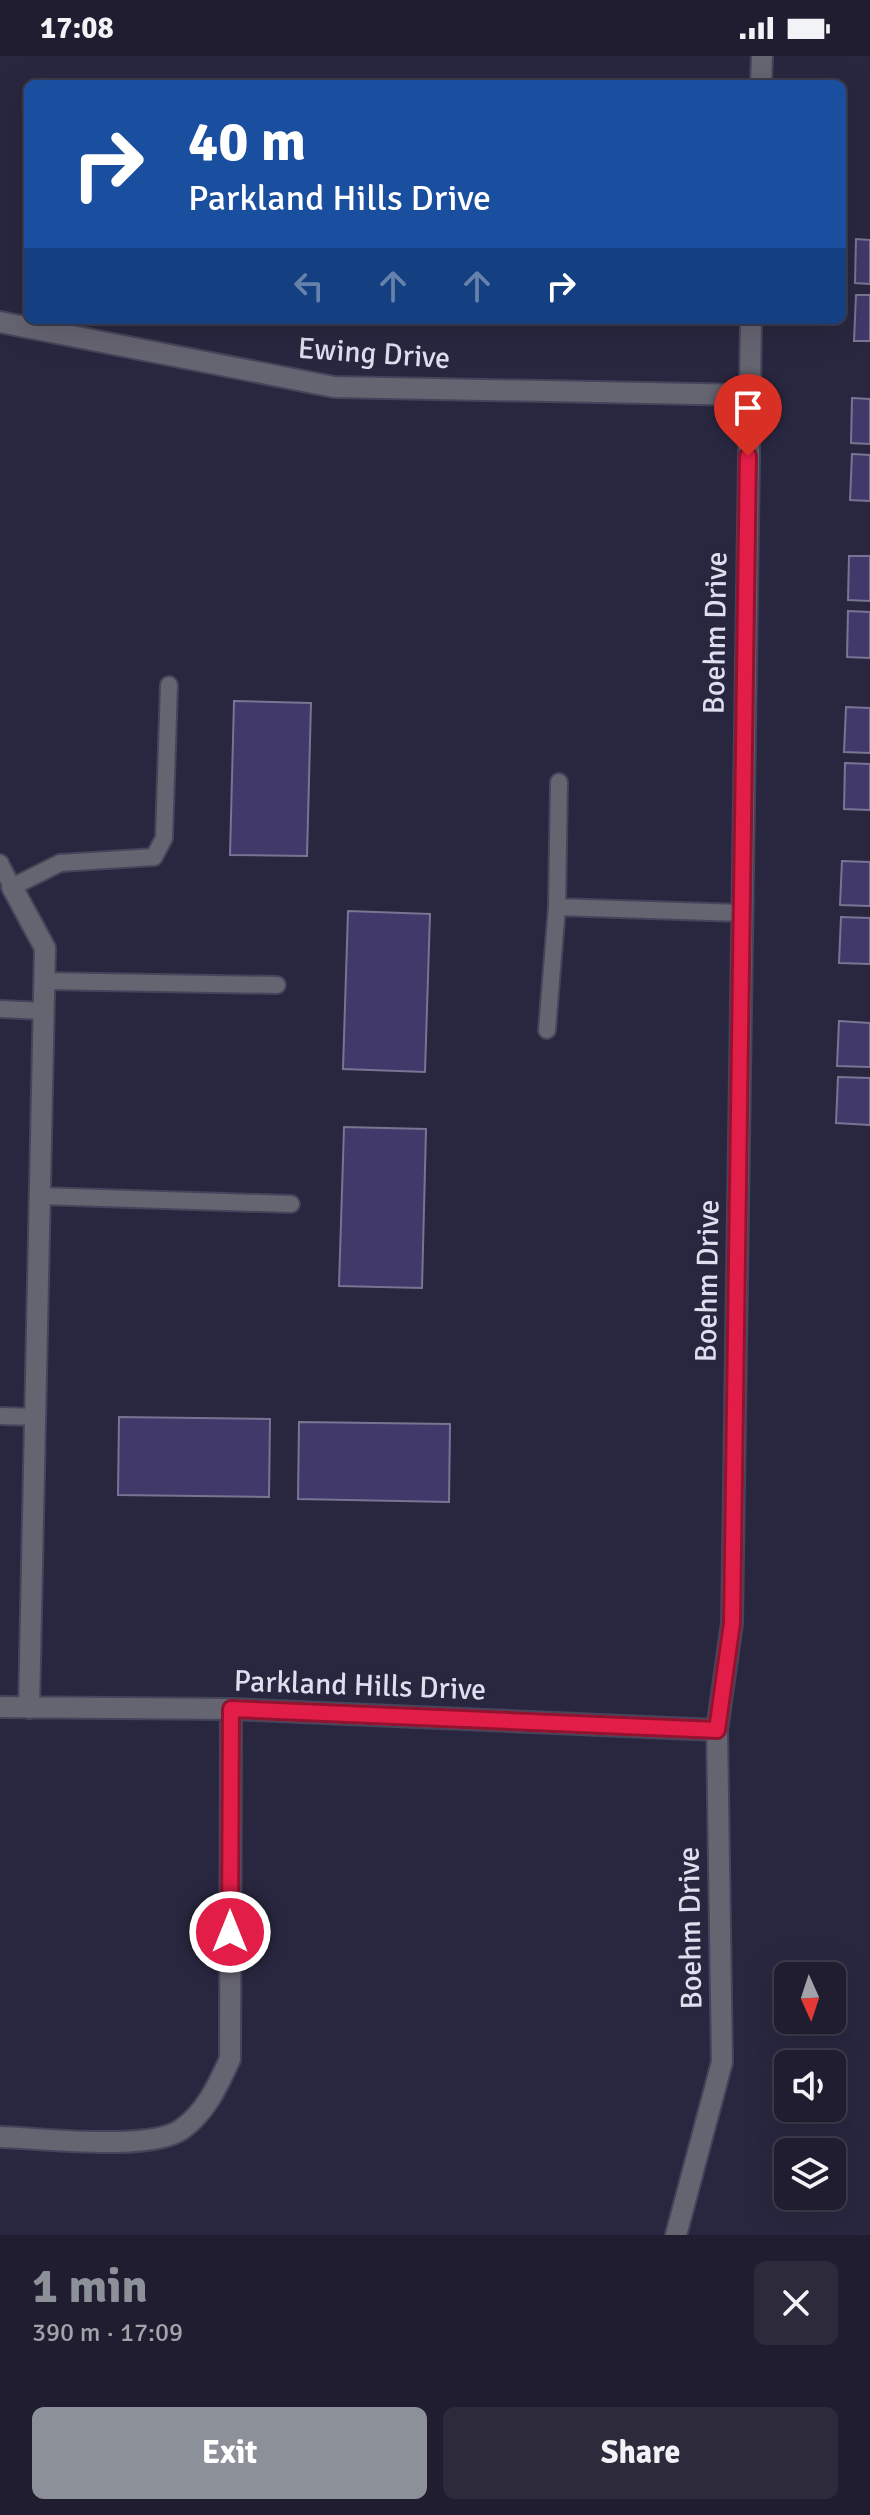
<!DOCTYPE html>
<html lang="en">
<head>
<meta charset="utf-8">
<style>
  body { margin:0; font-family:Signika,sans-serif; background:#2c2a3b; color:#f1f3f6; height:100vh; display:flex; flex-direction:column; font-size:30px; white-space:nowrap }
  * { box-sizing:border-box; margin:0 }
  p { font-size:26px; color:#a1a2aa }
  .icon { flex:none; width:44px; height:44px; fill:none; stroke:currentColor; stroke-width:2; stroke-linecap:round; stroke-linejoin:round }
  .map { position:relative; height:2179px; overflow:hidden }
  .panel { display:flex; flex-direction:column; background:#1f1d2f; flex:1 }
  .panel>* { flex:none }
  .banner { position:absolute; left:24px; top:24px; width:822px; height:244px; border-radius:12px; box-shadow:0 8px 32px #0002,0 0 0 2px #3c3b4b; background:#1a4fa0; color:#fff; overflow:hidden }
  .needle { width:52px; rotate:177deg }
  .buttons { position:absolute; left:774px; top:1906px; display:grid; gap:16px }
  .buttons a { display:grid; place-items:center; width:72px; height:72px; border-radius:12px; background:#1f1d2f; box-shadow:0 8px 32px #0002,0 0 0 2px #3c3b4b; font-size:40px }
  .pin { position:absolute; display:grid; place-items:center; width:68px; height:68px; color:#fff; margin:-82px -34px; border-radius:50% 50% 50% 0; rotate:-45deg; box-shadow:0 0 8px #0007 }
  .pin .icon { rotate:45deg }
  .me { position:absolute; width:88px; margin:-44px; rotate:0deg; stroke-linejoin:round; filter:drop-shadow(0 0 6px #0008) }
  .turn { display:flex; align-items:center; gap:28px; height:168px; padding:0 32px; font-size:36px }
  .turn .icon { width:104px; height:104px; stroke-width:2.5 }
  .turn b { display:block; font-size:56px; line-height:68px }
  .lanes { display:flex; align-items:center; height:76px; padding:0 32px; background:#0003; justify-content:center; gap:40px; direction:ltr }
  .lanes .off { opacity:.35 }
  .round { display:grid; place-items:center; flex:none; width:84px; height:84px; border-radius:12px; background:#2c2a3b }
  .headline { display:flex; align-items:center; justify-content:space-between; height:136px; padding:0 32px }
  h1 { font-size:48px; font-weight:700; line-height:60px; color:#8c9099 }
  .primary-button { display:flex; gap:16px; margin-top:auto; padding:16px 32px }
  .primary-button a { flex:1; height:92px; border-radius:12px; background:#8c9099; color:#fff; font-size:32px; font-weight:700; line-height:92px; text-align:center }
  .primary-button a+a { background:#2c2a3b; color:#f1f3f6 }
  .status { display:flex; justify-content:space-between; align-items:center; height:56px; padding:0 40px; background:#1f1d2f; direction:ltr }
  .status svg { height:22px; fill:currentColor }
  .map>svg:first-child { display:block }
  .building { fill:#40396a; stroke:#777593; stroke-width:2 }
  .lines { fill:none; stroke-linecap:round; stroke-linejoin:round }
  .service-casing { stroke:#46445b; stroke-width:20 }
  .minor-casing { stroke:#46445b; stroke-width:24 }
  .service { stroke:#656471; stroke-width:16 }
  .minor { stroke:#656471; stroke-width:20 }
  .route-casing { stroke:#92132f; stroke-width:20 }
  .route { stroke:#e11d48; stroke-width:14 }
  .labels { text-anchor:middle; stroke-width:7; stroke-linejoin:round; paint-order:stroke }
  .street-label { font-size:30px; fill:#dfdeee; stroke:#29273f }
</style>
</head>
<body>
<div class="status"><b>17:08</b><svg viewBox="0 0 49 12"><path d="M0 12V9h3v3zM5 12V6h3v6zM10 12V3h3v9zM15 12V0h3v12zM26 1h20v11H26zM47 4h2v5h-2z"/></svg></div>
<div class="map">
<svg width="870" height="2179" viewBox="0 0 870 2179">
  <rect width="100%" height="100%" fill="#29273f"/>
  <path class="building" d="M 856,183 L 870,184 L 870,228 L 855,227 Z
    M 856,239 L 870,239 L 870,285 L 854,285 Z
    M 852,342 L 870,343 L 870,388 L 851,387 Z
    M 852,398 L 870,399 L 870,445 L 850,444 Z
    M 849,500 L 870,500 L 870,545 L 848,544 Z
    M 848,555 L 870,556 L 870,602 L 847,601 Z
    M 234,645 L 311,647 L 307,800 L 230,799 Z
    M 846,651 L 870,652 L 870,697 L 844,696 Z
    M 845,707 L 870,708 L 870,754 L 844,753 Z
    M 842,805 L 870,806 L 870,850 L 840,849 Z
    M 348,855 L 430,858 L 425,1016 L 343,1013 Z
    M 841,861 L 870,862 L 870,908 L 839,907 Z
    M 839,965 L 870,967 L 870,1011 L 837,1010 Z
    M 838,1021 L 870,1022 L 870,1069 L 836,1067 Z
    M 344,1071 L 426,1073 L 422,1232 L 339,1230 Z
    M 119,1361 L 270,1363 L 269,1441 L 118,1439 Z
    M 299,1366 L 450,1368 L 449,1446 L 298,1443 Z"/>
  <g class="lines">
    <defs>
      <path id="service" d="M 0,807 L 12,831 L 60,807 L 154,801 L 164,782 L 169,629
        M 557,851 L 559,726
        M 44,925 L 277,929
        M 0,953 L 44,955
        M 547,974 L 557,851 L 742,857
        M 40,1140 L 291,1148
        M 0,1360 L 35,1361"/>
      <path id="minor" d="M 761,28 L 762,0
        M 0,266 L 334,331 L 748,339
        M 12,831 L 45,892 L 29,1652
        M 0,1651 L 231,1653 L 717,1674
        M 0,2081 C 41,2082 151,2096 182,2073 C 206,2056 218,2029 230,2003 L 231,1653
        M 676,2179 L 722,2006 L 717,1674 L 732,1567 L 751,264"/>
    </defs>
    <use href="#service" class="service-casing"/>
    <use href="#minor" class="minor-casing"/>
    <use href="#service" class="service"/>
    <use href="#minor" class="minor"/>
  </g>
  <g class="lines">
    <defs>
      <path id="route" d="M 230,1876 L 231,1653 L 717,1674 L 732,1567 L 748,400"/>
    </defs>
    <use href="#route" class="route-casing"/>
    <use href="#route" class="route"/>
  </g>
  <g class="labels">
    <g class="street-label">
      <text transform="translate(374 297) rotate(4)" y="10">Ewing Drive</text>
      <text transform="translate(715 577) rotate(-89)" y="10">Boehm Drive</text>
      <text transform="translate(707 1225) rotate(-89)" y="10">Boehm Drive</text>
      <text transform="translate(360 1629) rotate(2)" y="10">Parkland Hills Drive</text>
      <text transform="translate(690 1872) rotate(-91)" y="10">Boehm Drive</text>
    </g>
  </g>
</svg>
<div class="buttons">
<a><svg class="needle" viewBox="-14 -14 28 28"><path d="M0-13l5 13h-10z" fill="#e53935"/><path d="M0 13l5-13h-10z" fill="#a1a2aa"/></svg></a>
<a><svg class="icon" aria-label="sound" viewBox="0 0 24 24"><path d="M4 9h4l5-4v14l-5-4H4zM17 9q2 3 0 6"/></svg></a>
<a><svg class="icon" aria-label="layers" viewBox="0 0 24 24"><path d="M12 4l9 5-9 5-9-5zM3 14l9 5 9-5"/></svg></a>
</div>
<div class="pin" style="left:748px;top:400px;background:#d93025"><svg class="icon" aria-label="arrive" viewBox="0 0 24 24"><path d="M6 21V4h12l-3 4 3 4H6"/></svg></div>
<svg class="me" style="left:230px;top:1876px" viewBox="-20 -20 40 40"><circle r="17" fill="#e11d48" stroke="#fff" stroke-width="3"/><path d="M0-11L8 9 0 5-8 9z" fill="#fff"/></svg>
<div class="banner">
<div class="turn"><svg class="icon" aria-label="right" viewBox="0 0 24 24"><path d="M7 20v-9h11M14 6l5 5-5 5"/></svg><div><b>40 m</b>Parkland Hills Drive</div></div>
<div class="lanes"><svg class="icon off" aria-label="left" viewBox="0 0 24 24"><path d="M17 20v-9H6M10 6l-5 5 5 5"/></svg><svg class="icon off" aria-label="ahead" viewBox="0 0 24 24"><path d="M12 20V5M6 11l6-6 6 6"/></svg><svg class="icon off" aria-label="ahead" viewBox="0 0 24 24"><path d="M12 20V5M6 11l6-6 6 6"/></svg><svg class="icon" aria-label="right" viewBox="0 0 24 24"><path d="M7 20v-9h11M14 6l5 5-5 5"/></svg></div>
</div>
</div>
<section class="panel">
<div class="headline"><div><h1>1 min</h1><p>390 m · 17:09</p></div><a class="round"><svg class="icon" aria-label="close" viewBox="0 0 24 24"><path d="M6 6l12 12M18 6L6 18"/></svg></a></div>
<div class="primary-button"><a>Exit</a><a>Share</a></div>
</section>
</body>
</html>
